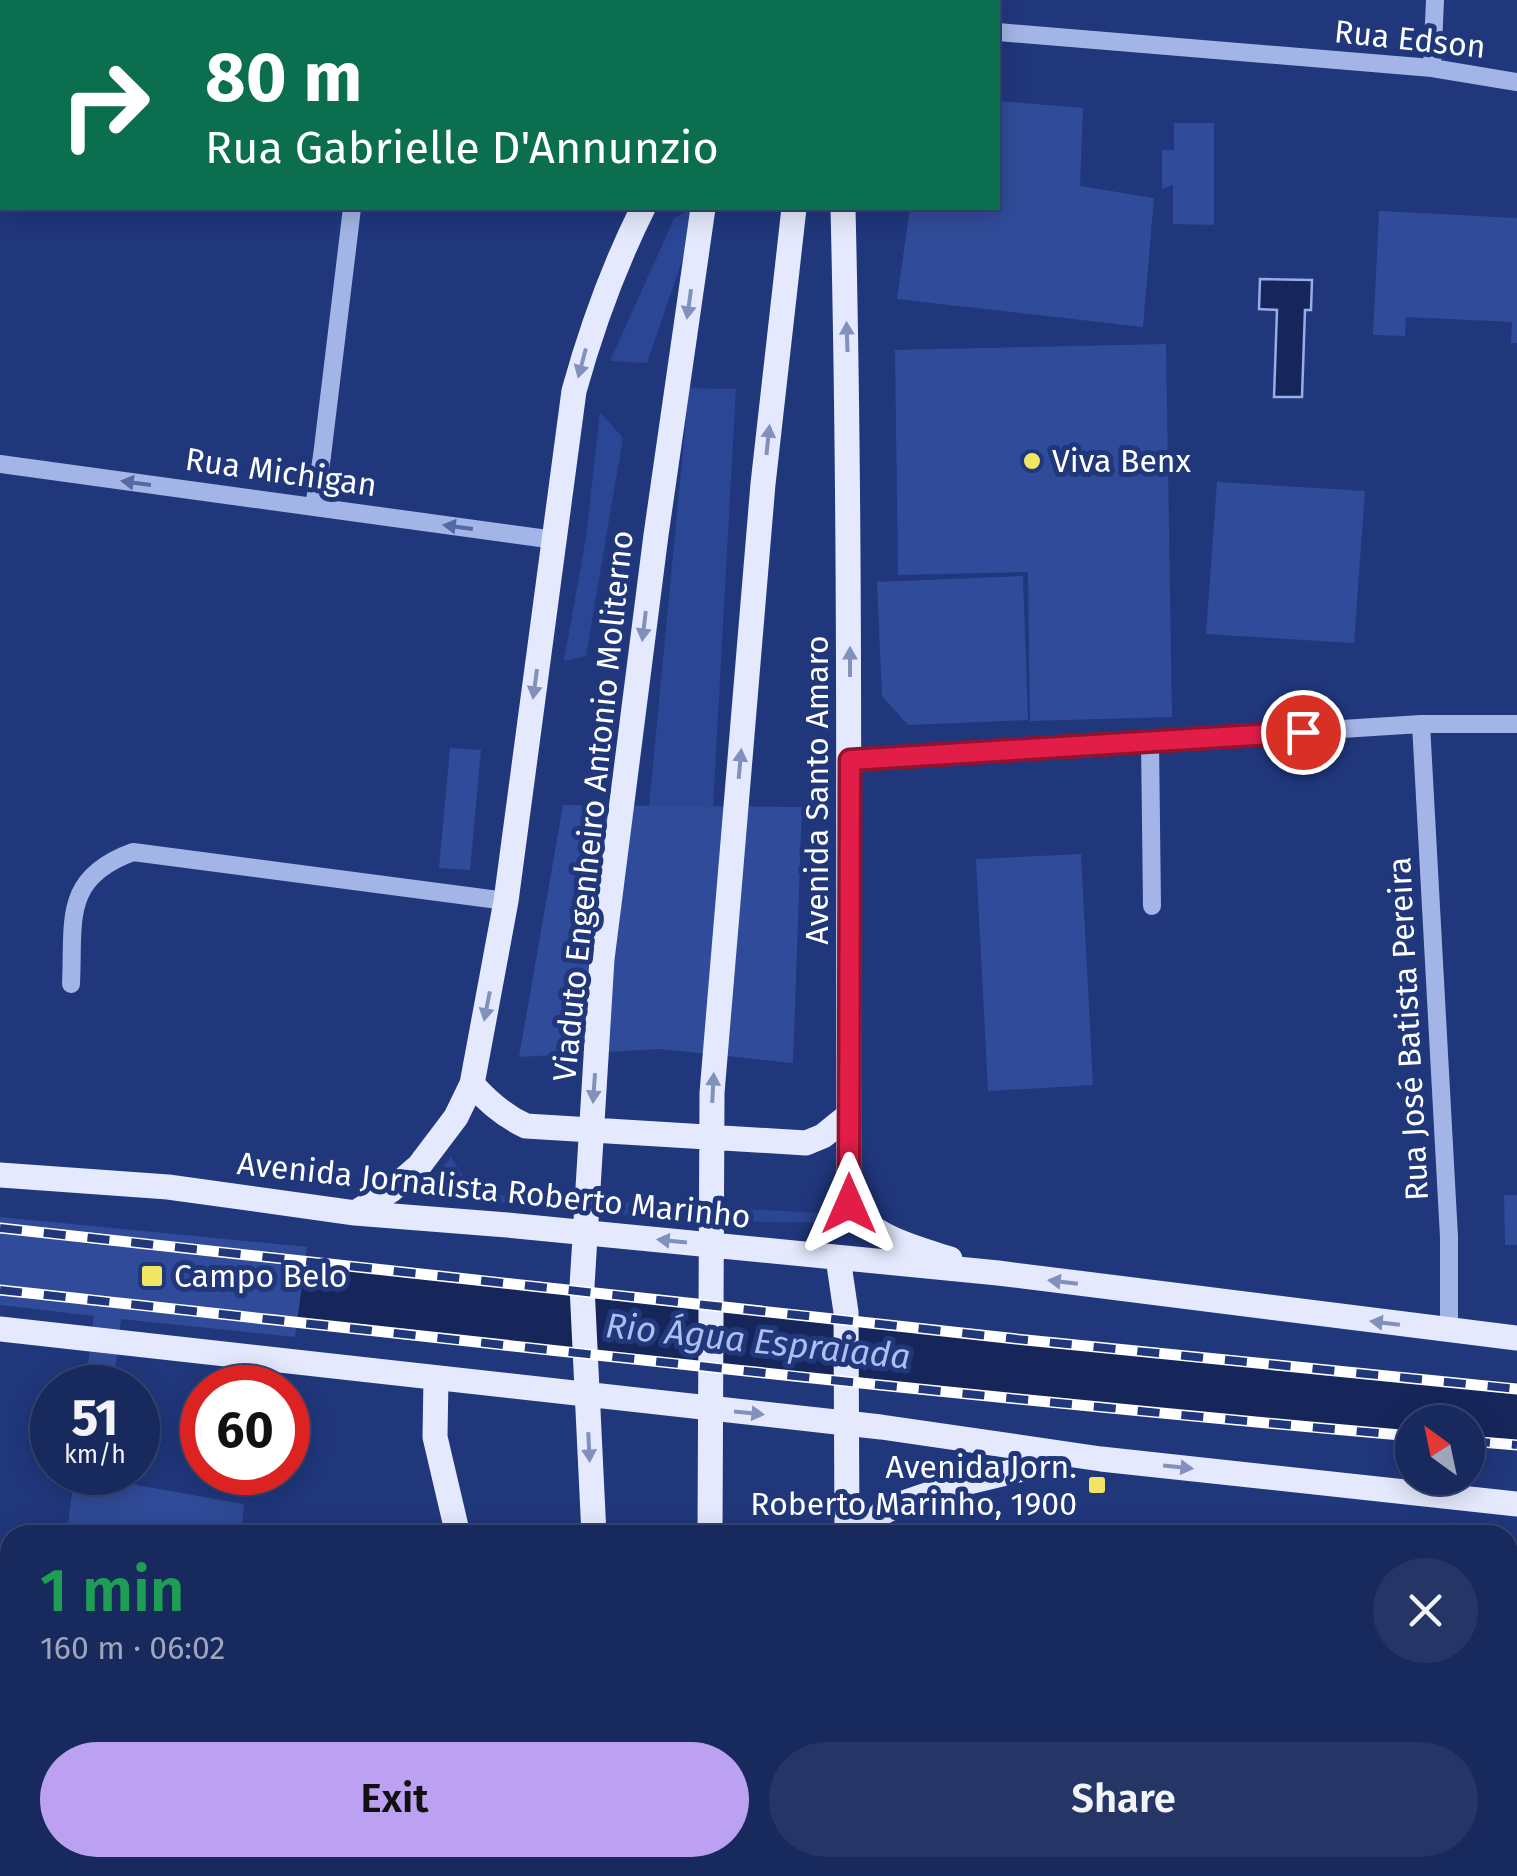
<!DOCTYPE html>
<html lang="en">
<head>
<meta charset="utf-8">
<style>
  body { margin:0; font-family:"Fira Sans",sans-serif; background:#253566; color:#f1f3f6; height:100vh; display:flex; flex-direction:column; font-size:38px; white-space:nowrap }
  * { box-sizing:border-box; margin:0 }
  p { font-size:32px; color:#9fa6bc }
  .icon { flex:none; width:55px; height:55px; fill:none; stroke:currentColor; stroke-width:2; stroke-linecap:round; stroke-linejoin:round }
  .map { position:relative; flex:1; overflow:hidden }
  .side { position:absolute; left:0px; top:1525px; width:1518px; height:352px; display:flex; flex-direction:column; background:#18295d; border-radius:30px 30px 0 0; box-shadow:0 5px 25px #0003,0 0 0 2px #364572 }
  .side>* { flex:none }
  .guide { position:absolute; left:0px; top:0px; width:1000px; height:210px; box-shadow:0 5px 25px #0003,0 0 0 2px #364572; background:#0b6e4f; color:#fff; overflow:hidden }
  .needle { width:65px; rotate:327deg }
  .controls { position:absolute; left:1395px; top:1405px; display:grid; gap:20px }
  .controls a { display:grid; place-items:center; width:90px; height:90px; border-radius:50%; background:#18295d; box-shadow:0 5px 25px #0003,0 0 0 2px #364572; font-size:50px }
  .speed { position:absolute; left:30px; top:1365px; display:flex; gap:20px; font-size:50px; font-weight:700; text-align:center }
  .speed>* { display:grid; place-content:center; width:130px; height:130px; border-radius:50%; background:#18295d; box-shadow:0 5px 25px #0003,0 0 0 2px #364572; line-height:1 }
  .speed small { font-size:25px; font-weight:400 }
  .speed .limit { border:15px solid #d22; background:#fff; color:#111 }
  .pin { position:absolute; display:grid; place-items:center; width:85px; height:85px; color:#fff; margin:-42px; border:5px solid #fff; border-radius:50%; box-shadow:0 2px 10px #0007 }
  .me { position:absolute; width:110px; margin:-55px; rotate:0deg; stroke-linejoin:round; filter:drop-shadow(0 0 8px #0008) }
  .turn { display:flex; align-items:center; gap:35px; height:210px; padding:0 40px; font-size:45px }
  .turn .icon { width:130px; height:130px; stroke-width:2.5 }
  .turn b { display:block; font-size:70px; line-height:85px }
  .round { display:grid; place-items:center; flex:none; width:105px; height:105px; border-radius:52px; background:#253566 }
  .head { display:flex; align-items:center; justify-content:space-between; height:170px; padding:0 40px }
  h1 { font-size:60px; font-weight:600; line-height:75px; color:#1e9e55 }
  .action { display:flex; gap:20px; margin-top:auto; padding:20px 40px }
  .action a { flex:1; height:115px; border-radius:60px; background:#bca0f2; color:#111; font-size:40px; font-weight:600; line-height:115px; text-align:center }
  .action a+a { background:#253566; color:#f1f3f6 }
  .map>svg:first-child { display:block }
  .green { fill:#2a4694 }
  .water { fill:#16265b; stroke:#97ade8; stroke-width:2.5 }
  .lines { fill:none; stroke-linecap:round; stroke-linejoin:round }
  .river { stroke:#16265b; stroke-width:68 }
  .building { fill:#304b99 }
  .minor { stroke:#a3b5e6; stroke-width:18 }
  .major { stroke:#e4e9fd; stroke-width:25 }
  .rail-casing { stroke:#fff; stroke-width:11 }
  .rail { stroke:#20377c; stroke-width:8; stroke-dasharray:22; stroke-linecap:butt }
  .oneway { fill:#8290bc }
  .oneway2 { fill:#5469a6 }
  .route-casing { stroke:#92132f; stroke-width:25 }
  .route { stroke:#e11d48; stroke-width:18 }
  .poi-dot { fill:#f3e564; stroke:#20377c; stroke-width:4 }
  .labels { text-anchor:middle; stroke-width:10; stroke-linejoin:round; paint-order:stroke }
  .street-label { font-size:32px; fill:#fff; stroke:#20377c }
  .poi-label { font-size:32px; fill:#fff; stroke:#20377c; text-anchor:start }
  .water-label { font-size:35px; font-style:italic; fill:#aebfee; stroke:#20377c }
</style>
</head>
<body>
<div class="map">
<svg width="1517" height="1876" viewBox="0 0 1517 1876">
  <rect width="100%" height="100%" fill="#20377c"/>
  <path class="green" d="M 689,209 L 699,212 L 647,363 L 610,361 L 674,219 Z
    M 689,388 L 736,389 L 713,806 L 649,806 Z
    M 600,412 L 623,438 L 586,656 L 564,661 L 586,537 Z
    M 451,1157 C 460,1172 467,1185 483,1194 L 837,1214 L 835,1221 L 824,1223 L 670,1220 L 498,1202 L 440,1193 L 419,1186 L 442,1168 Z
    M 597,1868 L 837,1868 L 837,1876 L 599,1876 Z"/>
  <path class="water" d="M 1260,279 L 1312,280 L 1311,310 L 1305,310 L 1302,397 L 1274,397 L 1277,310 L 1259,309 Z"/>
  <g class="lines">
    <path class="river" d="M 210,1281 L 1093,1378 L 1517,1417"/>
  </g>
  <path class="building" d="M 998,101 L 1083,108 L 1080,186 L 1154,198 L 1143,327 L 897,299 L 910,208 L 998,208 Z
    M 1174,123 L 1214,123 L 1214,225 L 1173,224 L 1173,185 L 1162,189 L 1162,150 L 1174,150 Z
    M 1379,211 L 1517,218 L 1517,343 L 1511,343 L 1512,322 L 1406,317 L 1405,336 L 1373,335 Z
    M 1166,344 L 1172,717 L 1030,721 L 1028,572 L 898,575 L 895,350 Z
    M 1217,482 L 1365,491 L 1354,643 L 1206,634 Z
    M 1023,576 L 1028,720 L 908,725 L 882,696 L 877,582 Z
    M 450,748 L 481,750 L 470,870 L 439,868 Z
    M 563,805 L 802,807 L 793,1063 L 661,1049 L 519,1057 Z
    M 1081,854 L 1093,1085 L 988,1091 L 976,859 Z
    M 1504,1195 L 1517,1195 L 1517,1245 L 1505,1245 Z
    M 0,1217 L 307,1247 L 295,1337 L 121,1319 L 113,1388 L 85,1388 L 94,1316 L 0,1305 Z
    M 75,1472 L 103,1472 L 102,1479 L 244,1504 L 241,1535 L 67,1532 Z"/>
  <g class="lines">
    <path class="minor" d="M 998,32 L 1432,68 L 1517,82
      M 1432,68 L 1435,0
      M 0,464 L 555,540
      M 314,507 L 322,456 L 352,208
      M 1421,724 L 1449,1237 L 1449,1331
      M 1150,741 L 1152,906
      M 851,760 L 1421,724 L 1517,724
      M 71,984 C 74,920 62,878 133,852 L 506,901
      M 1508,1740 L 1517,1743
      M 0,1800 L 10,1801
      M 1164,1876 L 1186,1868"/>
    <path class="major" d="M 733,2 L 733,0
      M 833,2 L 833,0
      M 843,208 C 851,540 848,872 849,1204 C 870,1237 915,1248 950,1259
      M 472,1084 C 488,1102 504,1116 526,1126 L 806,1143 L 823,1136 L 849,1115
      M 0,1175 L 168,1187 L 355,1213 L 507,1225 L 998,1273 L 1517,1338
      M 355,1213 L 390,1191 L 419,1166 L 456,1117 L 472,1084 L 506,901 L 574,391 C 592,326 613,268 643,208
      M 838,1258 L 846,1312 L 847,1535
      M 0,1329 L 881,1427 L 1101,1459 L 1517,1504
      M 436,1378 L 435,1437 L 458,1535
      M 594,1535 L 582,1286 L 602,959 L 656,535 L 703,208
      M 710,1535 L 712,1093 L 763,484 L 794,208
      M 865,1535 L 868,1529 L 882,1513 L 897,1505 L 956,1485 L 1061,1460
      M 531,1868 L 533,1876
      M 625,1868 L 626,1876
      M 732,1868 L 734,1876
      M 849,1868 L 849,1876"/>
    <defs>
      <path id="rail" d="M 0,1228 L 1026,1340 L 1517,1389
        M 0,1290 C 471,1341 941,1395 1412,1436
        M 1468,1441 L 1517,1445"/>
    </defs>
    <use href="#rail" class="rail-casing"/>
    <use href="#rail" class="rail"/>
  </g>
  <defs><path id="oneway-solid" d="M-6-.8H1V-3.2L6.5 0L1 3.2V.8H-6Z" transform="scale(2.5)"/></defs>
  <g class="oneway">
    <use href="#oneway-solid" transform="translate(689 304) rotate(98)"/>
    <use href="#oneway-solid" transform="translate(847 337) rotate(-92)"/>
    <use href="#oneway-solid" transform="translate(582 363) rotate(105)"/>
    <use href="#oneway-solid" transform="translate(768 440) rotate(-84)"/>
    <use href="#oneway-solid" transform="translate(644 626) rotate(97)"/>
    <use href="#oneway-solid" transform="translate(850 662) rotate(-90)"/>
    <use href="#oneway-solid" transform="translate(535 684) rotate(98)"/>
    <use href="#oneway-solid" transform="translate(740 764) rotate(-85)"/>
    <use href="#oneway-solid" transform="translate(487 1006) rotate(101)"/>
    <use href="#oneway-solid" transform="translate(594 1088) rotate(94)"/>
    <use href="#oneway-solid" transform="translate(713 1088) rotate(-87)"/>
    <use href="#oneway-solid" transform="translate(672 1241) rotate(-174)"/>
    <use href="#oneway-solid" transform="translate(1063 1282) rotate(-173)"/>
    <use href="#oneway-solid" transform="translate(1385 1323) rotate(-173)"/>
    <use href="#oneway-solid" transform="translate(749 1413) rotate(6)"/>
    <use href="#oneway-solid" transform="translate(589 1447) rotate(87)"/>
    <use href="#oneway-solid" transform="translate(1178 1467) rotate(6)"/>
  </g>
  <g class="oneway2">
    <use href="#oneway-solid" transform="translate(136 483) rotate(-172)"/>
    <use href="#oneway-solid" transform="translate(458 527) rotate(-172)"/>
  </g>
  <g class="lines">
    <defs>
      <path id="route" d="M 849,1204 L 850,760 L 1303,732"/>
    </defs>
    <use href="#route" class="route-casing"/>
    <use href="#route" class="route"/>
  </g>
  <g class="poi-dot">
    <circle cx="1032" cy="461" r="10"/>
    <rect x="140" y="1264" width="24" height="24" rx="5"/>
    <rect x="1087" y="1475" width="20" height="20" rx="5"/>
  </g>
  <g class="labels">
    <g class="street-label">
      <text transform="translate(1410 39) rotate(6)" y="11">Rua Edson</text>
      <text transform="translate(281 472) rotate(8)" y="11">Rua Michigan</text>
      <text transform="translate(817 790) rotate(-90)" y="11">Avenida Santo Amaro</text>
      <text transform="translate(593 806) rotate(-84)" y="11">Viaduto Engenheiro Antonio Moliterno</text>
      <text transform="translate(1408 1029) rotate(-93)" y="11">Rua José Batista Pereira</text>
      <text transform="translate(494 1190) rotate(6)" y="11">Avenida Jornalista Roberto Marinho</text>
    </g>
    <g class="poi-label">
      <text x="1052" y="472">Viva Benx</text>
      <text x="174" y="1287">Campo Belo</text>
      <text x="1077" y="1478" text-anchor="end">Avenida Jorn.<tspan x="1077" dy="37">Roberto Marinho, 1900</tspan></text>
    </g>
    <g class="water-label">
      <text transform="translate(758 1341) rotate(6)" y="12">Rio Água Espraiada</text>
    </g>
  </g>
</svg>
<div class="controls">
<a><svg class="needle" viewBox="-14 -14 28 28"><path d="M0-13l5 13h-10z" fill="#e53935"/><path d="M0 13l5-13h-10z" fill="#9fa6bc"/></svg></a>
</div>
<div class="speed"><div>51<small>km/h</small></div><div class="limit">60</div></div>
<div class="pin" style="left:1303px;top:732px;background:#d93025"><svg class="icon" aria-label="arrive" viewBox="0 0 24 24"><path d="M6 21V4h12l-3 4 3 4H6"/></svg></div>
<svg class="me" style="left:849px;top:1204px" viewBox="-20 -20 40 40"><path d="M0-17L14 15 0 8-14 15z" fill="#e11d48" stroke="#fff" stroke-width="4"/></svg>
<div class="guide">
<div class="turn"><svg class="icon" aria-label="right" viewBox="0 0 24 24"><path d="M7 20v-9h11M14 6l5 5-5 5"/></svg><div><b>80 m</b>Rua Gabrielle D'Annunzio</div></div>
</div>
<section class="side">
<div class="head"><div><h1>1 min</h1><p>160 m · 06:02</p></div><a class="round"><svg class="icon" aria-label="close" viewBox="0 0 24 24"><path d="M6 6l12 12M18 6L6 18"/></svg></a></div>
<div class="action"><a>Exit</a><a>Share</a></div>
</section>
</div>
</body>
</html>
